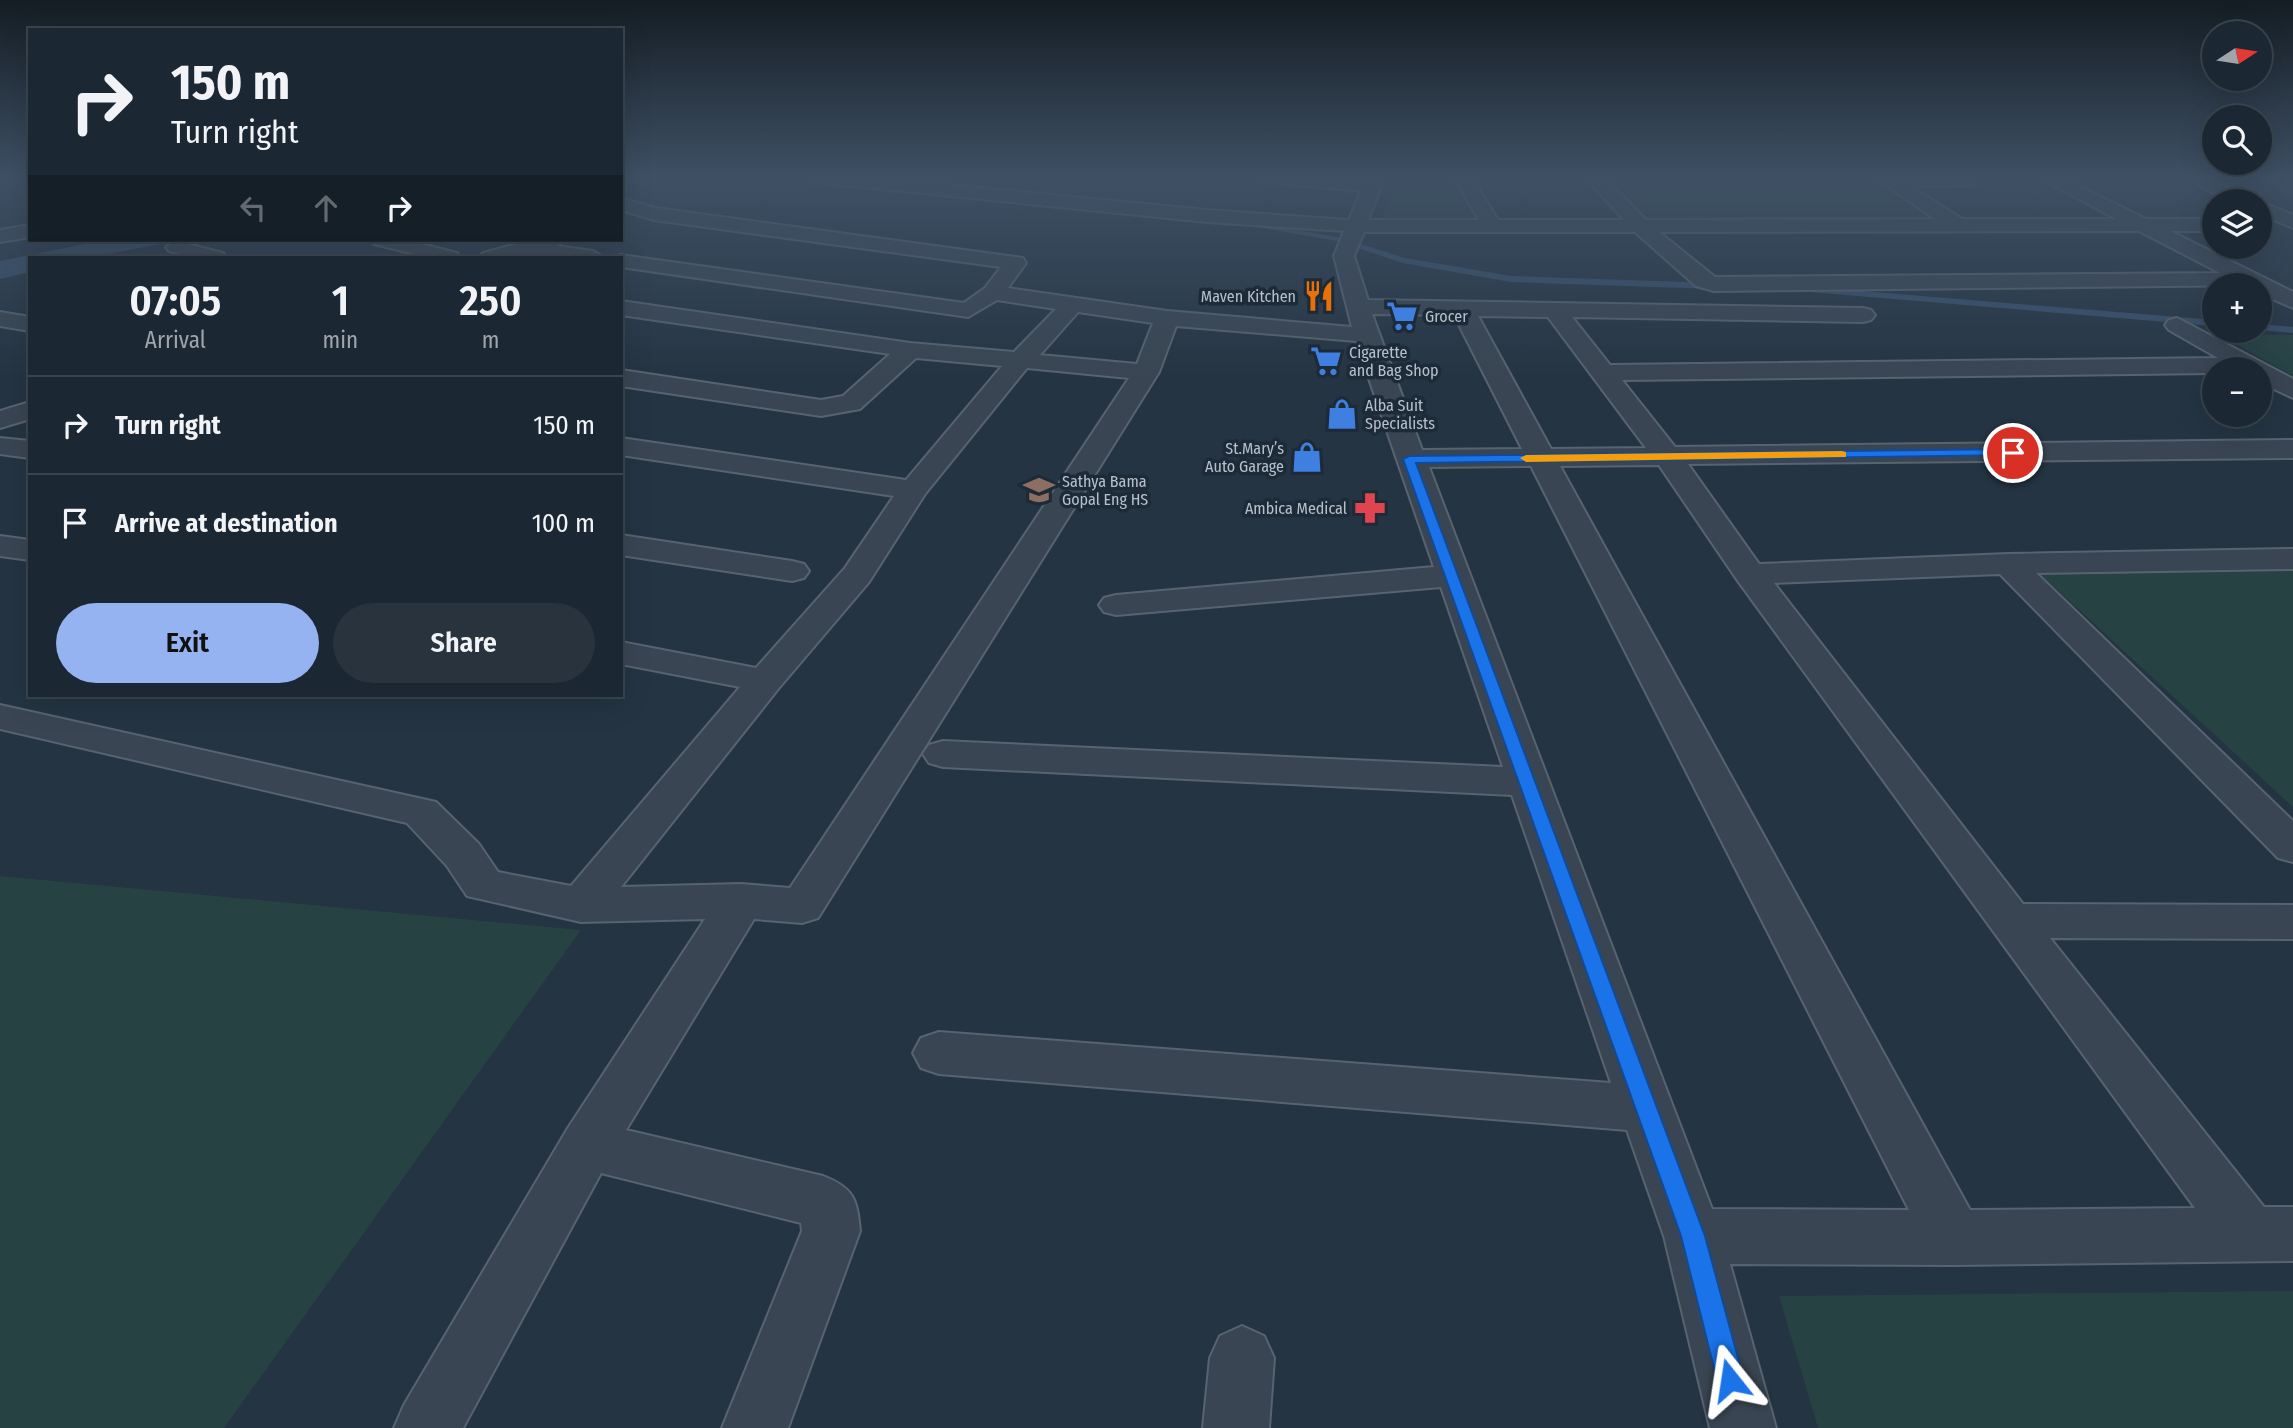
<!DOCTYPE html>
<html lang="en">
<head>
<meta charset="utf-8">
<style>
  body { margin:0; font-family:"Fira Sans Condensed",sans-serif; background:#28333e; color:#f1f3f6; height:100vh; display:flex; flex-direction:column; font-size:26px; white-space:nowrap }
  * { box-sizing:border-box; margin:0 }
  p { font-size:23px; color:#a0a5ac }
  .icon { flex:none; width:38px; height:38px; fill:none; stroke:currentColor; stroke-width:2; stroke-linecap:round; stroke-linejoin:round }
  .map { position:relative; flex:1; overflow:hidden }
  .panel { position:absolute; left:28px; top:256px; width:595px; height:441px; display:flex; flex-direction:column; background:#1b2732; border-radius:0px; box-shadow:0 7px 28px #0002,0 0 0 2px #39444d }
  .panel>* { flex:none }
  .banner { position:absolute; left:28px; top:28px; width:595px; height:214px; border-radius:0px; box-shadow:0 7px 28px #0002,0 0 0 2px #39444d; background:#1b2732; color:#f1f3f6; overflow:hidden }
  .needle { width:46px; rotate:78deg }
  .fabs { position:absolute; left:2202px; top:21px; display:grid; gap:14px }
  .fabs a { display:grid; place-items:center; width:70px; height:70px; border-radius:50%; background:#1b2732; box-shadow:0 7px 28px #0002,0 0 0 2px #39444d; font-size:35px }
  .pin { position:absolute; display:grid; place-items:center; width:60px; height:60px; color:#fff; margin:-30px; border:4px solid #fff; border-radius:50%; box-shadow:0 2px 7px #0007 }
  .me { position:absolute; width:77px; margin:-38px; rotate:345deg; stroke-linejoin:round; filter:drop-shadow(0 0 5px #0008) }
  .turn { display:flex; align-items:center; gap:24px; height:147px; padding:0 28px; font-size:32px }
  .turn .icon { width:91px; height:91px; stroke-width:2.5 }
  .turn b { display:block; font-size:49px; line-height:60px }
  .lanes { display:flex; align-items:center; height:66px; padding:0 28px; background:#0003; justify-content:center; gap:35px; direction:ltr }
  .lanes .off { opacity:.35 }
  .eta { display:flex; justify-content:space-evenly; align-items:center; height:119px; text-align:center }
  .eta b { font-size:42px; font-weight:600; line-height:49px }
  .button { display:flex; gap:14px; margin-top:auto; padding:14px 28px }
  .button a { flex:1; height:80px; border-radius:42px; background:#95b2f1; color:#111; font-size:28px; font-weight:600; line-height:80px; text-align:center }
  .button a+a { background:#28333e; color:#f1f3f6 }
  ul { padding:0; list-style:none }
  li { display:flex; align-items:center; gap:21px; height:98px; padding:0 28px; border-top:2px solid #39444d }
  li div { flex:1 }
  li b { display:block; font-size:26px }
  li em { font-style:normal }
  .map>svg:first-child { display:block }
  .green { fill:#264243 }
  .water { fill:#37506a }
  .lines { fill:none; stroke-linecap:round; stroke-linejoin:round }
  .stream { fill:#37506a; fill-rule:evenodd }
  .minor-casing { stroke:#57636f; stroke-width:4 }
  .minor { fill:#394552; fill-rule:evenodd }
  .route { fill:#1a73e8; stroke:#114b97; stroke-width:2 }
  .slow { fill:#f59e0b }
  .labels { text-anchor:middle; stroke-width:7; stroke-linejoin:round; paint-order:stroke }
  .far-poi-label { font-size:16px; fill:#b6c0cc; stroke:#1d2a37; text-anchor:start }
</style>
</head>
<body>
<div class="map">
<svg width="2293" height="1428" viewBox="0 0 2293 1428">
  <rect width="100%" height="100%" fill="#243442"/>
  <path class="green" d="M 1398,177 L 1453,177 L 1479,222 L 1382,221 Z
    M 1597,177 L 1873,177 L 1943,221 L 1647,225 Z
    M 2220,335 L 2293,335 L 2293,376 Z
    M 2293,569 L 2293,807 L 2039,573 Z
    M 0,876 L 581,930 L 224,1428 L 0,1428 Z
    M 2293,1291 L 2293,1428 L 1818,1428 L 1779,1296 Z"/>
  <path class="water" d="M 105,240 L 180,240 L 94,257 L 30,257 L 30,272 L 0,279 L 0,261 Z"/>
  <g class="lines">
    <path class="stream" d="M 1241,221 L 1338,237 L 1405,258 L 1511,276 L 1716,283 L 1721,286 L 1716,289 L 1511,282 L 1403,263 L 1337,241 L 1244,225 Z
      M 1801,286 L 2214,320 L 2214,326 L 1798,291 L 1798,287 Z
      M 2259,324 L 2293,327 L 2293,333 L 2259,330 Z"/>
    <defs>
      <path id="minor" d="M 803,177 L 868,177 L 1207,210 L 1349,220 L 1361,191 L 1265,182 L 1256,177 L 1365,181 L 1367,177 L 1385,177 L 1368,220 L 1479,220 L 1454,177 L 1472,177 L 1498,220 L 1624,220 L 1585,177 L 1604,177 L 1646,220 L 1935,219 L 1874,177 L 1976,177 L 1975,184 L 1969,185 L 1910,186 L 1962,219 L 2116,219 L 2038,177 L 2061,177 L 2146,219 L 2214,219 L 2214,231 L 2170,231 L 2293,292 L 2293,308 L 2259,293 L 2259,285 L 1714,291 L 1696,286 L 1635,232 L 1364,232 L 1354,256 L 1368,300 L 1863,308 L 1871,310 L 1875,315 L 1871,320 L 1863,322 L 1572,317 L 1610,365 L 2218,358 L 2169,330 L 2165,325 L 2169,320 L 2177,318 L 2293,379 L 2293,398 L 2259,382 L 2259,369 L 2214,369 L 2214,373 L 1622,380 L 1675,447 L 2293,440 L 2293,458 L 1688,464 L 1759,564 L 2008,554 L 2293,549 L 2293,569 L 2036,573 L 2293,821 L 2293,862 L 2278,858 L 2000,574 L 1774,583 L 2023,904 L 2293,905 L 2293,939 L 2050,938 L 2264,1207 L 2293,1207 L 2293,1261 L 1954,1265 L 1730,1264 L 1776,1428 L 1710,1428 L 1664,1236 L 1627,1130 L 939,1074 L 921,1068 L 913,1053 L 921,1038 L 939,1032 L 1611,1083 L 1512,795 L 943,767 L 929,763 L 923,754 L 929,745 L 943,741 L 1503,767 L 1441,587 L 1116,615 L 1104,612 L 1099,605 L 1104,598 L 1116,595 L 1434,567 L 1356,341 L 1176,326 L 1159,372 L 818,918 L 802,923 L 754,919 L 626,1130 L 823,1176 C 854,1188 857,1199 860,1231 L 788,1428 L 722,1428 L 802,1231 L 801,1223 L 601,1173 L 463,1428 L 394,1428 L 404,1405 L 568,1128 L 705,919 L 581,922 L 467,896 L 447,866 L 407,823 L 0,729 L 0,705 L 436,802 L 479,844 L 498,872 L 571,886 L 740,687 L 621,664 L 621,642 L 756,668 L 845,568 L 894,496 L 621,455 L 621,438 L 906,480 L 1002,366 L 916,358 L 860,409 L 821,416 L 621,386 L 621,370 L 821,400 L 843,396 L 890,354 L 621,315 L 621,301 L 910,343 L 1014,352 L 1056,309 L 997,300 L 968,317 L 621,267 L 621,257 L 614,257 L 621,255 L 964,303 L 985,288 L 1001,267 L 654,220 L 621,210 L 621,198 L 656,208 L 1023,258 L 1026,263 L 1008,288 L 1167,311 L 1352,327 L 1334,256 L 1344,231 L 1207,222 L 812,182 ZM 2139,231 L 2220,273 L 1715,277 L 1659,232 ZM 1078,312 L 1153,323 L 1137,364 L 1040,355 ZM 1372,314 L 1454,315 L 1522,449 L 1422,450 ZM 1478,316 L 1548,317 L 1646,448 L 1551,449 ZM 1027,368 L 1129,378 L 790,888 L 741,884 L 621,887 L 778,689 L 869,582 L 925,494 ZM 1659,465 L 1738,581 L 2195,1208 L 1970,1210 L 1560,466 ZM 1531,466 L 1909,1210 L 1712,1209 L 1429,467 Z
        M 2181,177 L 2205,177 L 2254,201 L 2230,201 Z
        M 2259,201 L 2293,215 L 2293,228 L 2259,214 Z
        M 30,225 L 30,237 L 0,242 L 0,230 Z
        M 371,240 L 405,240 L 457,253 L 460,257 L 426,257 L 374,244 Z
        M 532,240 L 565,240 L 557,246 L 593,251 L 603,257 L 550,257 L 526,254 L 513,257 L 480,257 L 483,253 Z
        M 176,241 L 223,253 L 226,257 L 192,257 L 169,251 L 166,247 Z
        M 0,312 L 30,317 L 30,331 L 0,326 Z
        M 30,402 L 30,419 L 0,428 L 0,411 Z
        M 0,438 L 30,441 L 30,458 L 0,454 Z
        M 621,535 L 792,561 L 804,564 L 809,571 L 804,578 L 792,581 L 621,555 Z
        M 0,536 L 30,540 L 30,560 L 0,556 Z
        M 1242,1326 L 1264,1336 L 1274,1358 L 1269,1428 L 1203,1428 L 1210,1358 L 1220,1336 Z"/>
    </defs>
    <use href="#minor" class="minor-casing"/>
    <use href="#minor" class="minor"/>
  </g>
  <linearGradient id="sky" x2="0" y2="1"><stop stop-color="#141d24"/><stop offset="0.47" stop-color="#3f5065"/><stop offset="1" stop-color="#3f5065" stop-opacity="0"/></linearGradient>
  <rect width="2293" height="377" fill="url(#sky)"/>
  <path class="route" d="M 2013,449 L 2019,453 L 2017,455 L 1416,463 L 1705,1236 L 1744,1380 L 1740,1389 L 1730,1393 L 1721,1389 L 1717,1380 L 1681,1236 L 1403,459 L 1409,456 Z"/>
  <path class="slow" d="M 1842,451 L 1846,452 L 1846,457 L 1526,462 L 1520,458 L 1526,455 Z"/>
  <defs>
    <symbol id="restaurant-bare" viewBox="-9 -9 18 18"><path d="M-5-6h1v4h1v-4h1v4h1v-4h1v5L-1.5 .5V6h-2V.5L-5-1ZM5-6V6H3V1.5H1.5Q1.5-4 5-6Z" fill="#e8710a" stroke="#1d2a37" stroke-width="2.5" paint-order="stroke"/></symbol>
    <symbol id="supermarket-bare" viewBox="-9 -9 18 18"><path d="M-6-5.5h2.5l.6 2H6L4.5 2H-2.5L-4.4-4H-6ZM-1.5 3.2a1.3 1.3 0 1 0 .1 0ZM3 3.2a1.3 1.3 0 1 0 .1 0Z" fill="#3f7fe0" stroke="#1d2a37" stroke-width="2.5" paint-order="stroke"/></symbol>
    <symbol id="shop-bare" viewBox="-9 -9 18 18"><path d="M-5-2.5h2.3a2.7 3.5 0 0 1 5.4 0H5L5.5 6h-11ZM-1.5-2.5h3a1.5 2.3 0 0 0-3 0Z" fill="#3f7fe0" stroke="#1d2a37" stroke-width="2.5" paint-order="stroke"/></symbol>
    <symbol id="school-bare" viewBox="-9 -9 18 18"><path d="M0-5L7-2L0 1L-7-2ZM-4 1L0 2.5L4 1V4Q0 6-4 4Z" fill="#8d6e63" stroke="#1d2a37" stroke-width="2.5" paint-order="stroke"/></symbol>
    <symbol id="pharmacy-bare" viewBox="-9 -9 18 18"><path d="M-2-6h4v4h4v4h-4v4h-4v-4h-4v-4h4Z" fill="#e0444e" stroke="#1d2a37" stroke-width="2.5" paint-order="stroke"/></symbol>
  </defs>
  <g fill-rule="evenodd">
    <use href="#restaurant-bare" x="1297" y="274" width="44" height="44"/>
    <use href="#supermarket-bare" x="1380" y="294" width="44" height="44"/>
    <use href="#supermarket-bare" x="1304" y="339" width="44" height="44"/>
    <use href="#shop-bare" x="1320" y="392" width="44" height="44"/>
    <use href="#shop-bare" x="1285" y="435" width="44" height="44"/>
    <use href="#school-bare" x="1017" y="468" width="44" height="44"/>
    <use href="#pharmacy-bare" x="1348" y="486" width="44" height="44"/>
  </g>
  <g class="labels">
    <g class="far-poi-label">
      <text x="1296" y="302" text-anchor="end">Maven Kitchen</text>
      <text x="1425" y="322">Grocer</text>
      <text x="1349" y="358">Cigarette<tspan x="1349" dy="18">and Bag Shop</tspan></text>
      <text x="1365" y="411">Alba Suit<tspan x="1365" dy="18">Specialists</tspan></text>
      <text x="1284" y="454" text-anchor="end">St.Mary’s<tspan x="1284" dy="18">Auto Garage</tspan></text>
      <text x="1062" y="487">Sathya Bama<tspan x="1062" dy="18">Gopal Eng HS</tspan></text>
      <text x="1347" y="514" text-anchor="end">Ambica Medical</text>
    </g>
  </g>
</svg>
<div class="fabs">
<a><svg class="needle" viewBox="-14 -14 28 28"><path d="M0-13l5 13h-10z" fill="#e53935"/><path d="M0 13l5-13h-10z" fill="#a0a5ac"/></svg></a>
<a><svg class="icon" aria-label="search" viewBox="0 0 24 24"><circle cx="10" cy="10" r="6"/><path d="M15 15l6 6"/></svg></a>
<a><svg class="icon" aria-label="layers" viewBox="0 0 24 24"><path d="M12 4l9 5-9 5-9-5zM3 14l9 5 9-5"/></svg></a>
<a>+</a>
<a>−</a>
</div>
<div class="pin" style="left:2013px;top:453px;background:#d93025"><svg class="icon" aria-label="arrive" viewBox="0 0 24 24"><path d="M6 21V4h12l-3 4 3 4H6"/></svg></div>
<svg class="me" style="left:1730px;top:1380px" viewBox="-20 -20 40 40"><path d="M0-17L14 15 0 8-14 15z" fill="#1a73e8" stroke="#fff" stroke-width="4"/></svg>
<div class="banner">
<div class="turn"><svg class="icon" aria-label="right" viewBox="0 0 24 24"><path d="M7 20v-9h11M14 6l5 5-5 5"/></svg><div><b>150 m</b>Turn right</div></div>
<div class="lanes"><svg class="icon off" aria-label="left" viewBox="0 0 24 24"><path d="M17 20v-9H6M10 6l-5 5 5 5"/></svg><svg class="icon off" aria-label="ahead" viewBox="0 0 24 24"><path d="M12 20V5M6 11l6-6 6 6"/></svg><svg class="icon" aria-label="right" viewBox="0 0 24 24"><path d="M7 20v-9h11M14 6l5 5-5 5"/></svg></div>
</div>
<section class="panel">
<div class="eta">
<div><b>07:05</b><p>Arrival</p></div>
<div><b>1</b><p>min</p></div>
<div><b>250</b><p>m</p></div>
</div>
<ul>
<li><svg class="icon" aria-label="right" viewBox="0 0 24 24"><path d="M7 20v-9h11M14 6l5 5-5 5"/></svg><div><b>Turn right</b></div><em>150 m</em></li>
<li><svg class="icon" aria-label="arrive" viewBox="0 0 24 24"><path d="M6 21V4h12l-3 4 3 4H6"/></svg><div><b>Arrive at destination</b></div><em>100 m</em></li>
</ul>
<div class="button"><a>Exit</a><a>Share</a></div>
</section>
</div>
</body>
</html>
